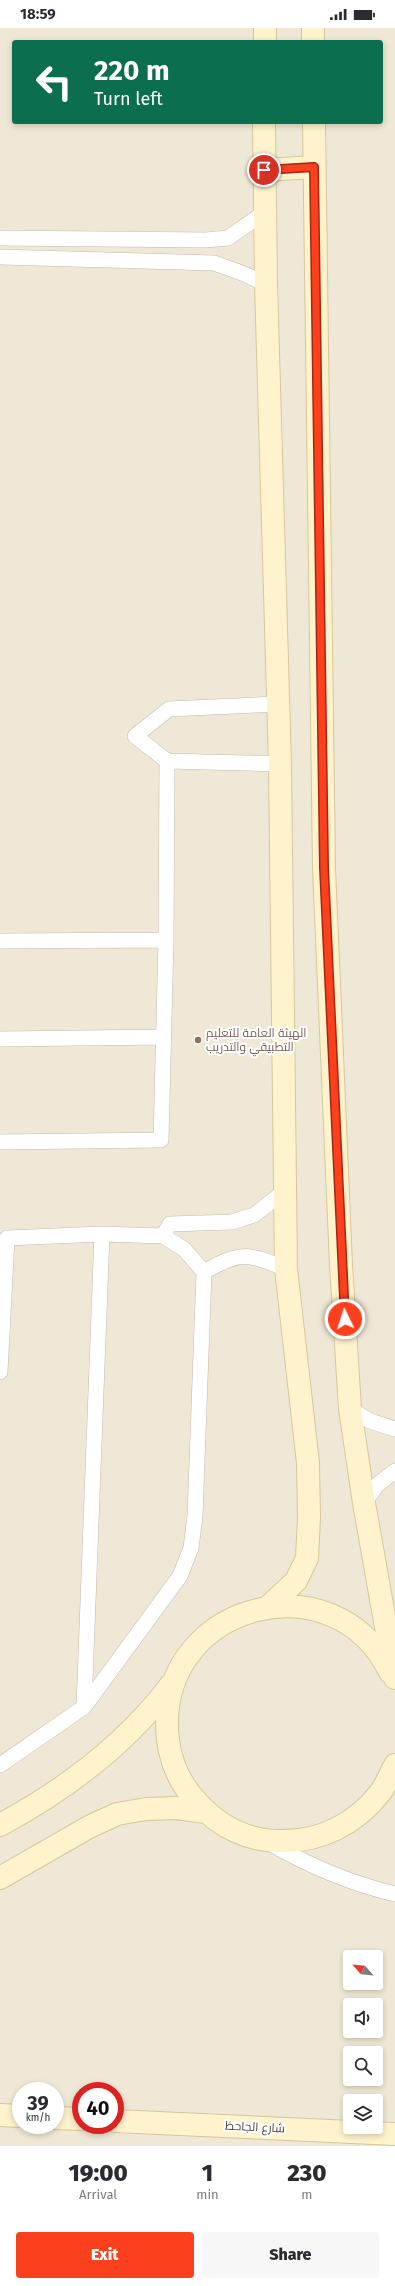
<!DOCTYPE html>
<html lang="en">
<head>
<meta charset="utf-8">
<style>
  body { margin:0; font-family:"Fira Sans",Cairo,sans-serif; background:#f7f7f7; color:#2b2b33; height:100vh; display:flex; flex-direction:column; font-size:15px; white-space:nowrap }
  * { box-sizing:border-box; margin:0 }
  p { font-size:13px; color:#7c7c81 }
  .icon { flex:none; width:22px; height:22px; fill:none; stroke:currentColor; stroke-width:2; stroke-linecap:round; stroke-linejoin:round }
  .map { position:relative; height:2118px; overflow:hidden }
  .drawer { display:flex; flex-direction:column; background:#fff; flex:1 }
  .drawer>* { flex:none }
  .top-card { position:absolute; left:12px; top:12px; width:371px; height:84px; border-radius:4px; box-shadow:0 2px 6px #0003; background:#0b6e4f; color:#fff; overflow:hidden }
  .needle { width:26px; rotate:297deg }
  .buttons { position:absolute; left:343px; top:1922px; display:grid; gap:8px }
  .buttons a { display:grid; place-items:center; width:40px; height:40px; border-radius:4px; background:#fff; box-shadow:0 2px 6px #0003; font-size:20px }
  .speed { position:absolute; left:12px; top:2054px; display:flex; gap:8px; font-size:20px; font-weight:700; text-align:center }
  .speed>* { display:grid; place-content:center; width:52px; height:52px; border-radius:50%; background:#fff; box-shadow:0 2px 6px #0003; line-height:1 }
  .speed small { font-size:10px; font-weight:400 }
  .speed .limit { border:6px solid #d22; background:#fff; color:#111 }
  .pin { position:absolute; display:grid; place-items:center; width:34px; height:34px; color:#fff; margin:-17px; border:2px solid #fff; border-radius:50%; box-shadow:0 1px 4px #0007 }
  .me { position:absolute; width:44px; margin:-22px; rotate:356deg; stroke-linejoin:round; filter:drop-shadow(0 0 3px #0008) }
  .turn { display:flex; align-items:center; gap:14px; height:84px; padding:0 16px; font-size:18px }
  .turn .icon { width:52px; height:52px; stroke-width:2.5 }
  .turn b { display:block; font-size:28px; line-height:34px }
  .eta { display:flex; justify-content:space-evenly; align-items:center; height:68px; text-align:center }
  .eta b { font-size:24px; font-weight:800; line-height:28px }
  .primary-button { display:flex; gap:8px; margin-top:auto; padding:8px 16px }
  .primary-button a { flex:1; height:46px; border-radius:4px; background:#fc3f1d; color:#fff; font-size:16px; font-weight:800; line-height:46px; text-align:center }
  .primary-button a+a { background:#f7f7f7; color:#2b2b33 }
  .status { display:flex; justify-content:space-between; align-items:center; height:28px; padding:0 20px; background:#fff; direction:ltr }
  .status svg { height:11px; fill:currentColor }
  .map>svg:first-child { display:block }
  .education { fill:#efe8d6; fill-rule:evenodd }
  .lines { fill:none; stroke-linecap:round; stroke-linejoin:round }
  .lane-casing { stroke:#c2bbae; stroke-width:16 }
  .secondary-casing { stroke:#d6c79b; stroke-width:24 }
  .lane { stroke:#fff; stroke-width:15 }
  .secondary { stroke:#fff3cd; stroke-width:22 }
  .route-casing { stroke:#a42913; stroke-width:10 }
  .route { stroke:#fc3f1d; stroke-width:7 }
  .education-dot { fill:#8d6e63; stroke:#fff; stroke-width:1.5 }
  .labels { text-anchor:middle; stroke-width:4; stroke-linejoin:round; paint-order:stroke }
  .education-label { font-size:12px; fill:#785e54; stroke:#fff; text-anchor:start }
  .street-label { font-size:12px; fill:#4b4439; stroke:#fff }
</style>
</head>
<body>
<div class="status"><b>18:59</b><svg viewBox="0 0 49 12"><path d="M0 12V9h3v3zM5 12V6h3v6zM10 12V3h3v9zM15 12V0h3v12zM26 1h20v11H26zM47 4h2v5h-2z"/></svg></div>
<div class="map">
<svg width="395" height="2118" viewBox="0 0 395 2118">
  <rect width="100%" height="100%" fill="#f6f3ec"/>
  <path class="education" d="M 0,0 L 395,0 L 395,2118 L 0,2118 ZM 14,14 L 381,14 L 381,94 L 14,94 ZM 350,1929 L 376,1929 L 376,1955 L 350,1955 ZM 350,1977 L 376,1977 L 376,2003 L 350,2003 ZM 350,2025 L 376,2025 L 376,2051 L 350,2051 ZM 21,2063 L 55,2063 L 55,2097 L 21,2097 ZM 81,2063 L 115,2063 L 115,2097 L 81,2097 ZM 350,2073 L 376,2073 L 376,2099 L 350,2099 Z"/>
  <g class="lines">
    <defs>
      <path id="lane" d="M 0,210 L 206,212 L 228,210 L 265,184
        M 0,229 L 214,235 L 242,245 L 266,256
        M 277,676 L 169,681 L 135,708 L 167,733 L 280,736
        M 0,913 L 166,912
        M 0,1011 L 164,1009
        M 0,1114 L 161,1112 L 166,912 L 167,733
        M 163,1208 L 170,1196 L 232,1194 L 254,1187 L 285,1163
        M 204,1244 C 240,1223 248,1225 286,1241
        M 0,1344 L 7,1210 L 102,1206 L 163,1208 L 184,1221 L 204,1244 L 195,1488 L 191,1520 L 180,1548 L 84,1679 L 0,1737
        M 350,1381 L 370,1393 L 395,1401
        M 364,1475 L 377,1457 L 395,1443
        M 84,1679 L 102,1206
        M 268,1814 C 309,1838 349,1855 395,1866"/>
      <path id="secondary" d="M 313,0 L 313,14
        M 265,14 L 265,0
        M 264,94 L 266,256 L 280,736 L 286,1241 L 308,1435 L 309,1490 L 307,1530 L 296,1553 L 269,1578
        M 314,94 L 324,840 L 341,1237 L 350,1381 L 364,1475 L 395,1650
        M 264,142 L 314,139
        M 390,1644 C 336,1532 166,1573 167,1696 C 167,1725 177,1752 196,1773 C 219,1799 249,1814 284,1813 C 322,1813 356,1795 379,1766 C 386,1758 390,1746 395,1737
        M 0,1797 C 65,1762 125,1717 170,1658
        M 0,1850 L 89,1799 L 117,1786 L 146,1781 L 176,1780 L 206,1784
        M 0,2087 L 21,2088
        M 55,2090 L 81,2091
        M 115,2093 L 395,2106"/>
    </defs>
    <use href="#lane" class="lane-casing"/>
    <use href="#secondary" class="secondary-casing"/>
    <use href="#lane" class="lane"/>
    <use href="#secondary" class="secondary"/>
  </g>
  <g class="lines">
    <defs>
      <path id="route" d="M 264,142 L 314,139 L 324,840 L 345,1291"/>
    </defs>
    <use href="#route" class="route-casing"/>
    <use href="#route" class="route"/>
  </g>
  <circle class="education-dot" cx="198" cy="1012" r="4"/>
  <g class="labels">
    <g class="education-label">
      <text x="206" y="1009">الهيئة العامة للتعليم<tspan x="206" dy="14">التطبيقي والتدريب</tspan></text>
    </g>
    <g class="street-label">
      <text transform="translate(255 2099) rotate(3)" y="4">شارع الجاحظ</text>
    </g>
  </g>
</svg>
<div class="buttons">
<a><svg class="needle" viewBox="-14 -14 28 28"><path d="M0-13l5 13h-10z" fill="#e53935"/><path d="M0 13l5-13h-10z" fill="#7c7c81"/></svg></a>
<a><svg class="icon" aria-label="sound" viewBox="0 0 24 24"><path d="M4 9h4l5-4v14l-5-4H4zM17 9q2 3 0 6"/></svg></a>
<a><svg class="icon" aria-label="search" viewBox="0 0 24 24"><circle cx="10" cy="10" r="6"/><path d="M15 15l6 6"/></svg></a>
<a><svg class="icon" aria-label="layers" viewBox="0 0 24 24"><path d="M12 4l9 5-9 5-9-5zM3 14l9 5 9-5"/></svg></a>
</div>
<div class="speed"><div>39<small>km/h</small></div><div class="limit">40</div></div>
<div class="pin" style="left:264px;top:142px;background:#d93025"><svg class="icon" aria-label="arrive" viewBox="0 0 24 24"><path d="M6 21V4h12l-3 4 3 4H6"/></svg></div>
<svg class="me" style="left:345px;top:1291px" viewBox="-20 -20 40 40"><circle r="17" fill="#fc3f1d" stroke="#fff" stroke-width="3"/><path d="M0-11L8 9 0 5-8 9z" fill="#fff"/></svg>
<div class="top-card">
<div class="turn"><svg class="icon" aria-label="left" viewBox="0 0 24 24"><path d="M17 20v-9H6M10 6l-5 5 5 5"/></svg><div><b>220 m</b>Turn left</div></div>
</div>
</div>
<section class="drawer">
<div class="eta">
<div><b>19:00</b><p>Arrival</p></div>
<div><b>1</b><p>min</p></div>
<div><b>230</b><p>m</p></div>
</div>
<div class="primary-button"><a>Exit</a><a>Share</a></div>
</section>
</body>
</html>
